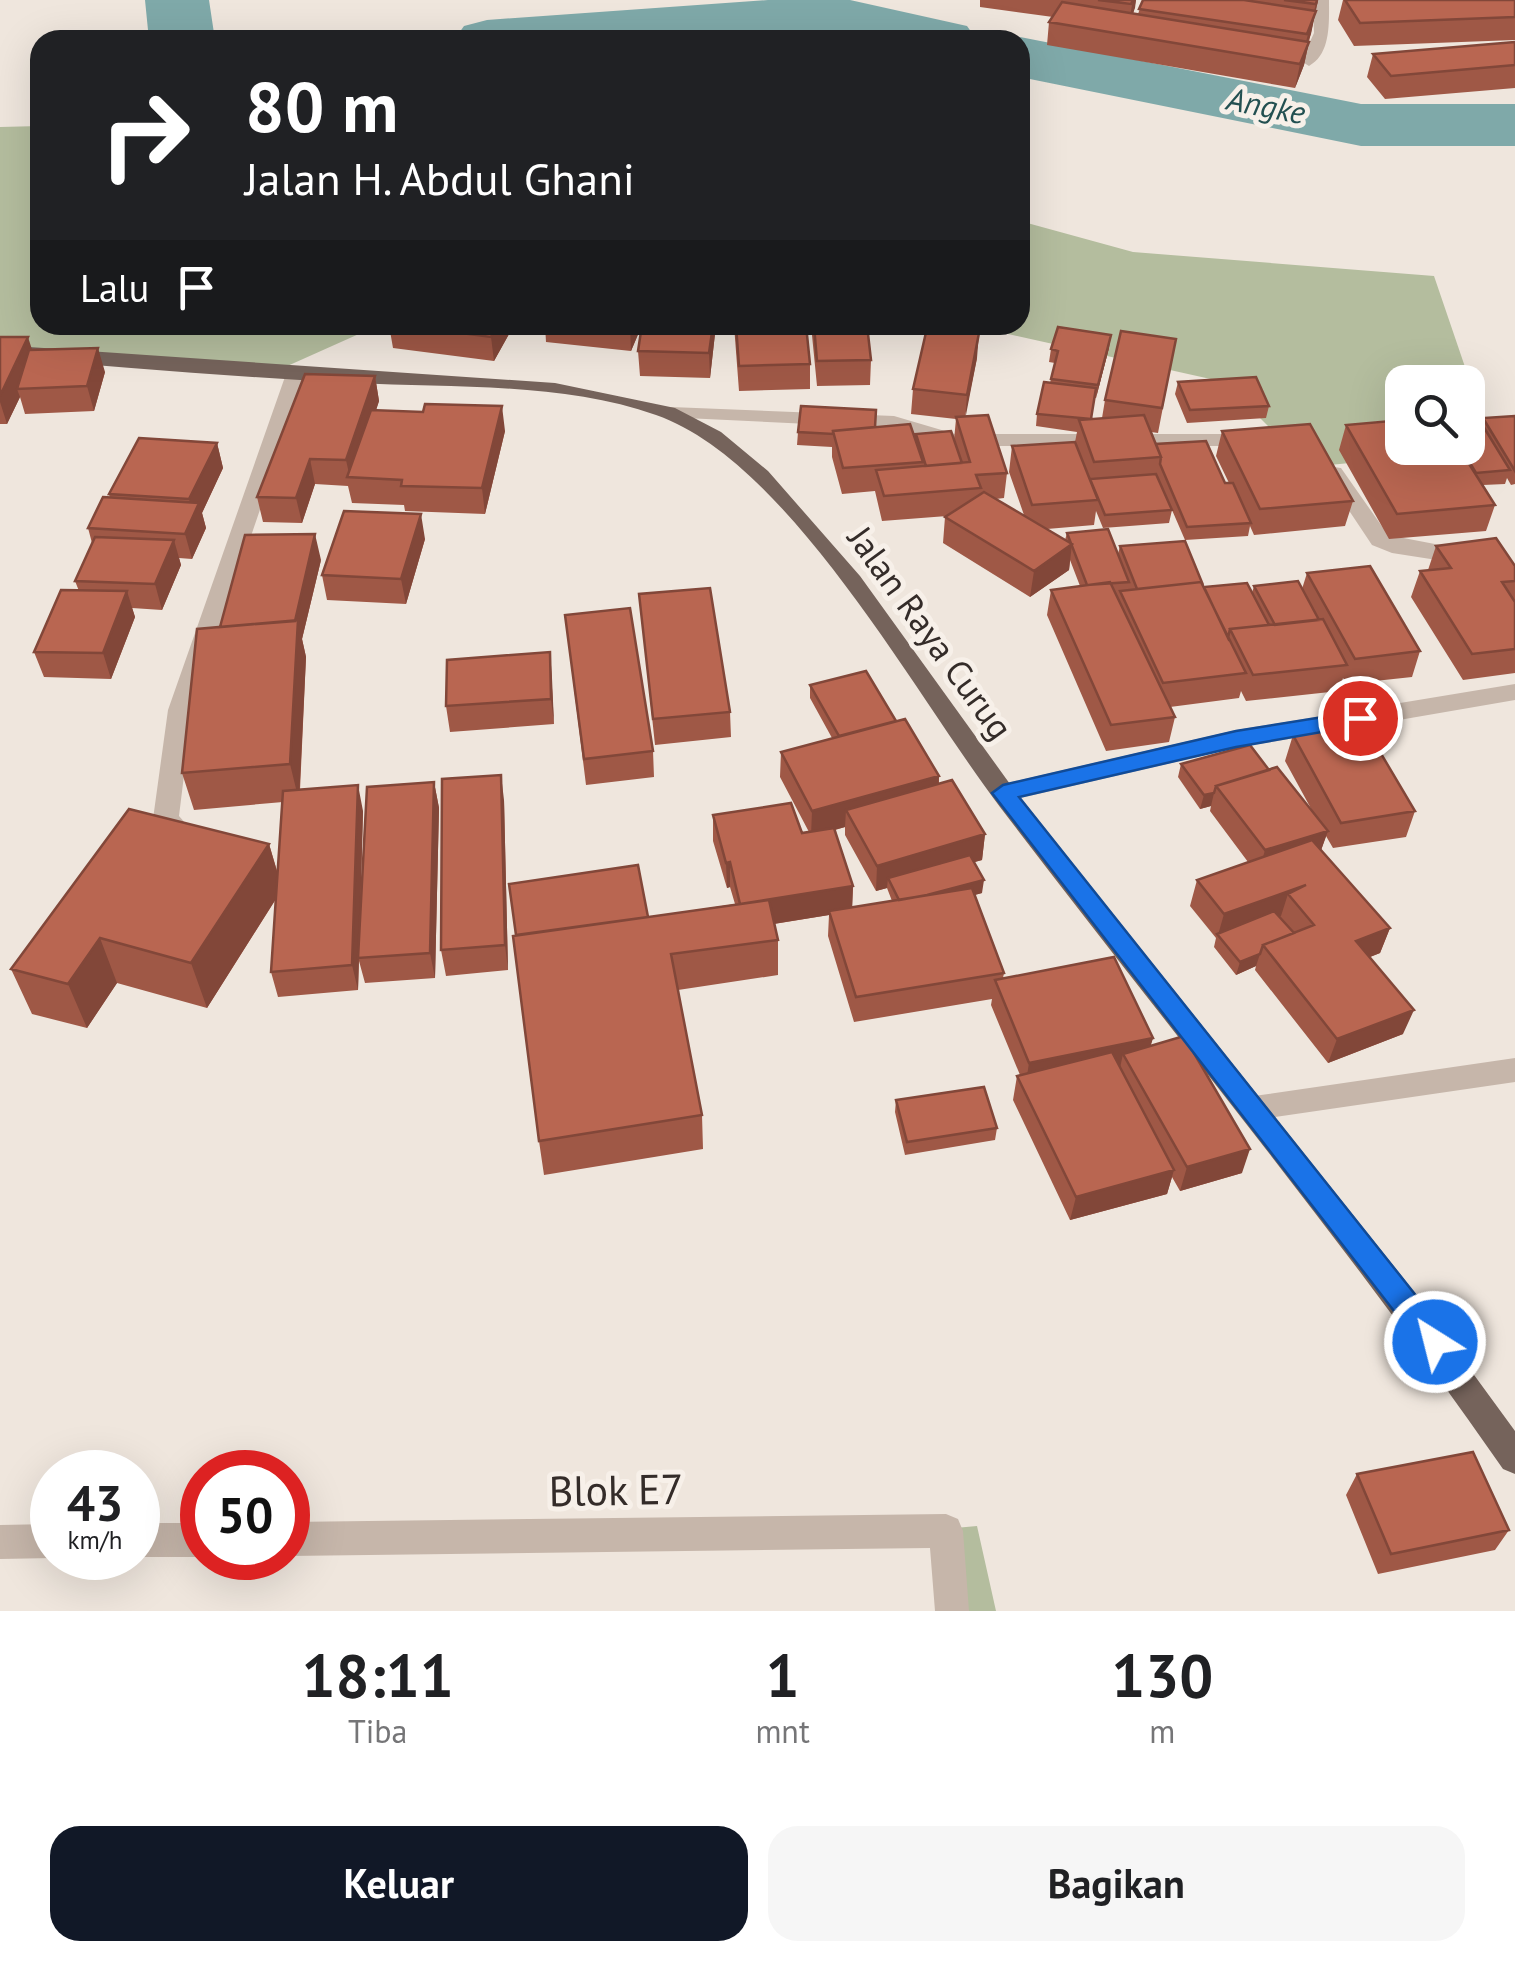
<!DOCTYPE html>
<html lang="id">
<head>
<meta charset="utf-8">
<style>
  body { margin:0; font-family:"PT Sans",sans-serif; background:#f6f6f6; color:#202124; height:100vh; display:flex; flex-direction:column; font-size:38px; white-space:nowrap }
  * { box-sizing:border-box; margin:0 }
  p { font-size:32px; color:#757577 }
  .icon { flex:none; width:55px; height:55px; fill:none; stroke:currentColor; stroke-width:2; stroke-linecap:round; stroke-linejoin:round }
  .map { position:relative; height:1611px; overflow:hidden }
  .panel { display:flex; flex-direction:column; background:#fff; flex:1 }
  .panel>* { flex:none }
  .guide { position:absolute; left:30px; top:30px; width:1000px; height:305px; border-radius:30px; box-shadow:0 10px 40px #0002; background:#202124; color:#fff; overflow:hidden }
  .tools { position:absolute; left:1385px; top:365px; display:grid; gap:20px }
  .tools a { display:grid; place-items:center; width:100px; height:100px; border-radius:20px; background:#fff; box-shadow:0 10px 40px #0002; font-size:50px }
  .speed { position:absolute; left:30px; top:1450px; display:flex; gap:20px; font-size:50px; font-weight:700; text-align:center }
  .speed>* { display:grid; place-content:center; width:130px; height:130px; border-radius:50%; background:#fff; box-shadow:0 10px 40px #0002; line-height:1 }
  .speed small { font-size:25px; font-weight:400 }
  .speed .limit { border:15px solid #d22; background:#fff; color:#111 }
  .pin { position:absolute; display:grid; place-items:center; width:85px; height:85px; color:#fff; margin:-42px; border:5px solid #fff; border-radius:50%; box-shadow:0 2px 10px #0007 }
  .me { position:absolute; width:110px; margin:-55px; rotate:324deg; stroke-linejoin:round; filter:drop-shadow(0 0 8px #0008) }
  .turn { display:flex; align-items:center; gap:35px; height:210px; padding:0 50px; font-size:45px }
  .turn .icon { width:130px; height:130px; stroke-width:2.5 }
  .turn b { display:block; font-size:70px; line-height:85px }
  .then { display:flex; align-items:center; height:95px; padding:0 50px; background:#0003; gap:20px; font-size:38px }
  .eta { display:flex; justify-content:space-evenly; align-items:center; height:170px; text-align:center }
  .eta b { font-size:60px; font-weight:700; line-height:70px }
  .button { display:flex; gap:20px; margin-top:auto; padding:20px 50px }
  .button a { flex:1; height:115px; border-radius:30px; background:#111827; color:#fff; font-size:40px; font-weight:700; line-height:115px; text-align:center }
  .button a+a { background:#f6f6f6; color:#202124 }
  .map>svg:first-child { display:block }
  .green { fill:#b4bd9e; fill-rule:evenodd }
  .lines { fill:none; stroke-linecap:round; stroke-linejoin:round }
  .river { fill:#7fa9a9; fill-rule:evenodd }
  .minor { fill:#c6b6aa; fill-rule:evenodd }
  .major { fill:#75635b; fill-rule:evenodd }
  .wall { fill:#9f5846; fill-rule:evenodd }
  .shaded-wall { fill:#824739 }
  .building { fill:#b96651; stroke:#824739; stroke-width:2.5 }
  .route { fill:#1a73e8; stroke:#114b97; stroke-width:2.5 }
  .labels { text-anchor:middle; stroke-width:10; stroke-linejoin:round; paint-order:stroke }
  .far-water-label { font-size:32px; font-style:italic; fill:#235051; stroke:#f7f0e9 }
  .street-label { font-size:35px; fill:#342c29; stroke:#f7f0e9 }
  .near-street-label { font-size:42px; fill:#342c29; stroke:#f7f0e9 }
</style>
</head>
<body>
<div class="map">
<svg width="1515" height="1611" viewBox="0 0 1515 1611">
  <rect width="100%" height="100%" fill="#efe6dd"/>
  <path class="green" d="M 40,126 L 40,325 L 379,325 L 265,376 L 0,350 L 0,127 Z
    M 1020,221 L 1133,252 L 1434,276 L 1493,449 L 1309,467 L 1224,382 L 968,325 L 1020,325 ZM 1402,382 L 1468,382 L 1468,448 L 1402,448 Z
    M 977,1526 L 996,1611 L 961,1611 L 955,1528 Z"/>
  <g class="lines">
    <path class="river" d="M 145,0 L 209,0 L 215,40 L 149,40 Z
      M 768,0 L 850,0 L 967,26 L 977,40 L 854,40 L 829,34 L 753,40 L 454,40 L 464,26 L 487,20 Z
      M 1020,37 L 1361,104 L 1515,104 L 1515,146 L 1361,146 L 1020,77 L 1020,40 L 1008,40 Z"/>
    <path class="minor" d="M 1313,0 L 1329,0 C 1329,23 1331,54 1309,66 L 1301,61 L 1314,33 Z
      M 296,368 L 306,374 L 192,710 L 179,816 L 200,840 L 196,847 C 178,852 162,834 153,819 L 168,710 L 286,374 Z
      M 671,407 L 894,416 L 955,434 L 1253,434 L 1263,440 L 1253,446 L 954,446 L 893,428 L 664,417 L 661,413 Z
      M 1334,467 L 1341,468 L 1388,535 L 1497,556 L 1515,576 L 1515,604 L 1507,602 L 1492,575 L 1482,567 L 1392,553 L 1372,545 L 1324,473 Z
      M 1515,684 L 1515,700 L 1236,748 L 1003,802 L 991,793 L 1003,784 L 1236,730 Z
      M 1515,1058 L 1515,1082 L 1254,1120 L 1244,1117 L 1240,1108 L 1244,1099 L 1254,1096 Z
      M 946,1514 L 958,1519 L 963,1531 L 969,1611 L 935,1611 L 930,1548 L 288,1556 L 288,1522 Z
      M 138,1523 L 202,1523 L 202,1557 L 138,1557 Z
      M 52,1524 L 53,1558 L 0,1559 L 0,1525 Z"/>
    <path class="major" d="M 0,345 L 555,383 L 675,408 L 721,432 L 768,471 L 860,576 L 1015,791 L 1404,1279 L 1515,1431 L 1515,1474 L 1503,1469 C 1345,1241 1168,1028 1000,807 C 915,695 789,461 656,415 C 562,382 453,388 354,383 C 236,377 118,367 0,357 Z"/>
  </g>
  <path class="wall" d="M 980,0 L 1136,0 L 1133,14 L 1138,14 L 1143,0 L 1318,0 L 1304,65 L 1295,88 L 1047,45 L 1049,22 L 1053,17 L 980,7 Z
    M 1343,0 L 1515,0 L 1515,40 L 1354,46 L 1338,20 Z
    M 1515,42 L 1515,88 L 1385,99 L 1367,77 L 1373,54 Z
    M 389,325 L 514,325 L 494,361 L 393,348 Z
    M 545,325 L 642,325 L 631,351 L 546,342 Z
    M 716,325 L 710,378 L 640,376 L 638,351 Z
    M 734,325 L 806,325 L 810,364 L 810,389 L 739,391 Z
    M 811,325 L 867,325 L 871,360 L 870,385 L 817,386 Z
    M 0,337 L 32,350 L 105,372 L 94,411 L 25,414 L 20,397 L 7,424 L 0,424 Z
    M 1176,339 L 1158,433 L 1151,432 L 1156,444 L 1225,483 L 1229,483 L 1216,456 L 1222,431 L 1353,501 L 1345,526 L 1254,535 L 1250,526 L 1248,536 L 1185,540 L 1172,510 L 1169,523 L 1103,528 L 1096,511 L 1094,525 L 1047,529 L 1065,540 L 1067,533 L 1118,554 L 1120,546 L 1203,587 L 1252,593 L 1254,586 L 1302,589 L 1307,573 L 1420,651 L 1412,677 L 1347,684 L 1343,678 L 1339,691 L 1246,701 L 1241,691 L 1239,698 L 1170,707 L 1175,717 L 1169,742 L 1106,751 L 1047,615 L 1051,590 L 1080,586 L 1070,560 L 1069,570 L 1030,597 L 943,543 L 945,517 L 947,516 L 882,521 L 875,491 L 842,494 L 832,457 L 832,447 L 797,445 L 798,432 L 875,427 L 915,439 L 916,434 L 954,440 L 956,419 L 911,414 L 913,389 L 977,358 L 965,416 L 1007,473 L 1004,498 L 996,499 L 1024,515 L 1009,472 L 1012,446 L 1075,442 L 1077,432 L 1036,426 L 1037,414 L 1050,383 L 1055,363 L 1049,362 L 1051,349 L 1109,348 L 1096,398 L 1094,398 L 1091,419 L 1102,418 L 1105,400 Z
    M 375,376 L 379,401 L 376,410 L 505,431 L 485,514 L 405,511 L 404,505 L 352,503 L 348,486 L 315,484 L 302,523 L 263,522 L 257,497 Z
    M 1178,382 L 1269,406 L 1266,418 L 1187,423 L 1175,394 Z
    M 1515,416 L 1515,484 L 1511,485 L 1507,478 L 1505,484 L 1483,485 L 1495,505 L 1486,531 L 1389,539 L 1339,450 L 1346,425 L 1402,448 L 1481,423 L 1483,418 Z
    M 217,443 L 223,468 L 202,513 L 206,528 L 192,559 L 179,558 L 181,565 L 162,610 L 132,608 L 135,617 L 111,679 L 44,677 L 34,652 L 79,591 L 75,581 L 92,543 L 88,528 L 110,498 L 109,494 Z
    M 425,539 L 406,604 L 327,600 L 322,575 Z
    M 1436,546 L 1515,566 L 1515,673 L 1463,680 L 1411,597 L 1420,571 L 1428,570 Z
    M 321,560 L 302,639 L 306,657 L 300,790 L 363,811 L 360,922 L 434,782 L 439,808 L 435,978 L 365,983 L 359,961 L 358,990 L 278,997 L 271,972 L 276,899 L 207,1008 L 117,983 L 87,1028 L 32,1014 L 11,969 L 269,844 L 278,874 L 283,802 L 194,810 L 182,773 Z
    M 639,594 L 730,712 L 731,737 L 655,745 Z
    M 565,615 L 653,751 L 654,777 L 586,785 Z
    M 550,652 L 554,724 L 450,732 L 446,706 Z
    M 810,685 L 896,721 L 939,776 L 939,784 L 985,834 L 982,860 L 974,862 L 982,893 L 974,895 L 1004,973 L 1003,978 L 1153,1038 L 1150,1046 L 1242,1173 L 1180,1191 L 1172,1177 L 1167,1194 L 1070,1220 L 1013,1100 L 1017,1076 L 1020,1075 L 991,1005 L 992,999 L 854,1022 L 828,936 L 829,915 L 774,924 L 778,940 L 778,975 L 678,990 L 702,1115 L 703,1149 L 544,1175 L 539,1141 L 648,917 L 735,904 L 730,887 L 727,888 L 713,841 L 713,815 L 802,833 L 809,832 L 780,777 L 781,752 L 832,738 L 810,698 ZM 845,827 L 845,835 L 876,891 L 887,888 L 892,901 L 852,907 L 853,886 L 835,830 Z
    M 1293,735 L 1415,811 L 1406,837 L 1333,848 L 1326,836 L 1321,850 L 1390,928 L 1380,953 L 1370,957 L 1403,1034 L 1328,1063 L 1255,970 L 1256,966 L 1236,975 L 1214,947 L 1216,938 L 1190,906 L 1197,880 L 1248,862 L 1210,811 L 1211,806 L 1200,809 L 1178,777 L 1181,764 L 1269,770 L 1314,814 L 1285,761 Z
    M 504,800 L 508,970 L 446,976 L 441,950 Z
    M 896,1100 L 997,1128 L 995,1140 L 905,1155 L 895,1112 Z
    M 1357,1474 L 1509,1530 L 1495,1550 L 1378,1574 L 1346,1495 Z"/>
  <path class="shaded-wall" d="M 1133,0 L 1136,0 L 1135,8 L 1128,27 Z
    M 1317,0 L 1318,0 L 1311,34 L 1302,57 Z
    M 1309,42 L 1304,65 L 1295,88 L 1300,64 Z
    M 498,325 L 514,325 L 494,361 L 491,337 Z
    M 630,325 L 642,325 L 631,351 L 630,326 Z
    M 713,325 L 716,325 L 710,378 L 709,353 Z
    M 979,333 L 977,358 L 965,420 L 967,395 Z
    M 1111,335 L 1109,348 L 1096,398 L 1098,385 Z
    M 28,337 L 36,362 L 17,389 L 20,397 L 7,424 L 0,402 L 0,396 Z
    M 98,348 L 105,372 L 94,411 L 87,386 Z
    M 375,376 L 379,401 L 354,478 L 350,478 L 346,460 Z
    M 502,406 L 505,431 L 485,514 L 482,488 Z
    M 217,443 L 223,468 L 202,513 L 206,528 L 192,559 L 185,534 L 193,515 L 189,499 Z
    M 310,459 L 315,484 L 302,523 L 296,498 Z
    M 421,514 L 425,539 L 406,604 L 401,579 Z
    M 315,534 L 321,560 L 302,639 L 306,657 L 299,801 L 290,764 L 292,631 Z
    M 174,540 L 181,565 L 162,610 L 155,584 Z
    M 1072,544 L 1069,570 L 1030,597 L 1034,571 Z
    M 127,591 L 135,617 L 111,679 L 103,653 Z
    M 550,652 L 552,678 L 554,724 L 551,699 Z
    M 501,775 L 504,800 L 508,970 L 505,945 Z
    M 939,776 L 937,801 L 846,810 L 845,827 L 811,836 L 812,811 Z
    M 434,782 L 439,808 L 435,978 L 430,953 Z
    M 358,785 L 363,811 L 358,990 L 352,965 Z
    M 1214,793 L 1211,806 L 1200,809 L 1204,795 Z
    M 1328,831 L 1319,856 L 1258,875 L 1265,850 Z
    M 985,834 L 982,860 L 892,886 L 888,878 L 887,888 L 876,891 L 877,866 Z
    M 269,844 L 282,889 L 207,1008 L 191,963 Z
    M 730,862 L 730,887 L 727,888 L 726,863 Z
    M 984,880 L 982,893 L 900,916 L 901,903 Z
    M 1306,885 L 1288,894 L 1281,916 L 1221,938 L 1218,935 L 1224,914 Z
    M 853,886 L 852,912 L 829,911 L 829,915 L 741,929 L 741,904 Z
    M 1390,928 L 1380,953 L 1347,966 L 1356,941 Z
    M 100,938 L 117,983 L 87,1028 L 68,984 Z
    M 1260,954 L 1256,966 L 1236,975 L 1240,962 Z
    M 1414,1010 L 1403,1034 L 1328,1063 L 1337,1039 Z
    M 1153,1038 L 1146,1062 L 1123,1054 L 1120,1068 L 1025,1088 L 1029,1063 Z
    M 1250,1149 L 1242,1173 L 1180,1191 L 1187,1167 Z
    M 1174,1170 L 1167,1194 L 1070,1220 L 1076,1197 Z"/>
  <path class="building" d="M 1098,0 L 1133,0 L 1131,4 Z
    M 1143,0 L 1244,0 L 1316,11 L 1307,34 L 1139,9 Z
    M 1284,0 L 1317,0 L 1316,4 Z
    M 1345,0 L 1515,0 L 1515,17 L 1360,23 Z
    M 1062,2 L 1309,42 L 1300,64 L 1049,22 Z
    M 1515,42 L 1515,65 L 1391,76 L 1373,54 Z
    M 400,325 L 498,325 L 491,337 Z
    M 642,325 L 713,325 L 709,353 L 638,351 Z
    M 736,325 L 806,325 L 810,364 L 739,366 Z
    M 814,325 L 867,325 L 871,360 L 817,361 Z
    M 1058,327 L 1111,335 L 1098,385 L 1051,379 L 1058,351 L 1051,349 Z
    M 927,328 L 979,333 L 967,395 L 913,389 Z
    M 1121,331 L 1176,339 L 1162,408 L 1105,400 Z
    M 0,337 L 28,337 L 0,396 Z
    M 98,348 L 87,386 L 17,389 L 29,350 Z
    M 305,374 L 375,376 L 346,460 L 310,459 L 296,498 L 257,497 Z
    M 1256,377 L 1269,406 L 1190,410 L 1178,382 Z
    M 1044,382 L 1096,388 L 1091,419 L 1037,414 Z
    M 425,404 L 502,406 L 482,488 L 401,486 L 402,480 L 347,477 L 371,410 L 423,412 Z
    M 801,406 L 876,410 L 875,427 L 833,431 L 833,434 L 798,432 Z
    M 988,415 L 1007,473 L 976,475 L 981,488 L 884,496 L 876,470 L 970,462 L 956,417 Z
    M 1144,415 L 1161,457 L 1094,462 L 1079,420 Z
    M 1515,416 L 1515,471 L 1483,418 Z
    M 1402,420 L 1402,448 L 1459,448 L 1495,505 L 1397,514 L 1346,425 Z
    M 1480,421 L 1510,470 L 1476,473 L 1461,448 L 1468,448 L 1468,422 Z
    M 910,424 L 923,462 L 843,468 L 833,431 Z
    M 1310,424 L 1353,501 L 1260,509 L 1222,431 Z
    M 951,431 L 962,463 L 926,466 L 916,434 Z
    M 139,438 L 217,443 L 189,499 L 109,494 Z
    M 1206,441 L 1225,483 L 1233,483 L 1251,523 L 1187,527 L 1160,464 L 1161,457 L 1156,444 Z
    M 1075,442 L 1098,500 L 1032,505 L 1012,446 Z
    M 1156,474 L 1172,510 L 1105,515 L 1090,479 Z
    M 984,492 L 1072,544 L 1034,571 L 945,517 Z
    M 103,497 L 199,503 L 185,534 L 88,528 Z
    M 344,511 L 421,514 L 401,579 L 322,575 Z
    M 1108,529 L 1129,582 L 1087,585 L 1067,533 Z
    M 315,534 L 295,621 L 220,627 L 245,535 Z
    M 95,537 L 174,540 L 155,584 L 75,581 Z
    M 1496,538 L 1515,566 L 1515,581 L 1502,582 L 1515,602 L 1515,649 L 1472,654 L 1420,571 L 1451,568 L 1436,546 Z
    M 1185,541 L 1203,585 L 1201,582 L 1137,589 L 1120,546 Z
    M 1370,566 L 1420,651 L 1355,659 L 1307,573 Z
    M 1298,581 L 1319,620 L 1275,625 L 1254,586 Z
    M 1110,582 L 1175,717 L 1111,725 L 1051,590 Z
    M 1201,582 L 1246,673 L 1163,683 L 1120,591 Z
    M 1247,583 L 1269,625 L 1230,629 L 1228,638 L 1204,587 Z
    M 710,588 L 730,712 L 653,719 L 639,594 Z
    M 61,590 L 127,591 L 103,653 L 34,652 Z
    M 630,608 L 653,751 L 584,759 L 565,615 Z
    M 1323,619 L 1347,665 L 1253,675 L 1230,629 Z
    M 298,620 L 290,764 L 182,773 L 197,629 Z
    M 550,652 L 551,699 L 446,706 L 447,660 Z
    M 866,671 L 896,721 L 839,736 L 810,685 Z
    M 905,719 L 939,776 L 812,811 L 781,752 Z
    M 1364,725 L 1415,811 L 1341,823 L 1293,735 Z
    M 1250,745 L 1269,770 L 1216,786 L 1214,793 L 1204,795 L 1181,764 Z
    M 1277,767 L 1328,831 L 1265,850 L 1216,786 Z
    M 501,775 L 505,945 L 441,950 L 442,779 Z
    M 952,780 L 985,834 L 877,866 L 846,810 Z
    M 434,782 L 430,953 L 358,958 L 367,787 Z
    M 358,785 L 352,965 L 271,972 L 283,791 Z
    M 791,803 L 802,833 L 834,828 L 853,886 L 740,904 L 730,862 L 726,863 L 713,815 Z
    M 129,809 L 269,844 L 191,963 L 100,938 L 68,984 L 11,969 Z
    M 1312,840 L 1390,928 L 1356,941 L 1414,1010 L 1337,1039 L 1263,945 L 1314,925 L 1288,894 L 1306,885 L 1224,914 L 1197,880 Z
    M 970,855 L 984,880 L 927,895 L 899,900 L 888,878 Z
    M 638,865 L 648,917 L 516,935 L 509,884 Z
    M 972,888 L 1004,973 L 856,997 L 829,911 Z
    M 769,900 L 778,940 L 671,954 L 702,1115 L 539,1141 L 513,936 Z
    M 1274,911 L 1294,933 L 1263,945 L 1260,954 L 1240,962 L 1217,934 Z
    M 1114,957 L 1153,1038 L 1029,1063 L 995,980 Z
    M 1184,1036 L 1250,1149 L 1187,1167 L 1123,1054 Z
    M 1112,1052 L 1174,1170 L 1076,1197 L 1017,1076 Z
    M 984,1087 L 997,1128 L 907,1142 L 896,1100 Z
    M 1473,1452 L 1509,1530 L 1391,1554 L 1357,1474 Z"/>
  <path class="route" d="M 1360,711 L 1371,718 L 1368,724 L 1236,747 L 1019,797 L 1445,1332 L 1450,1342 L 1445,1351 L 1435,1355 L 1425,1351 L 992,793 L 1003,785 L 1236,731 Z"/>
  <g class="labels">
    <g class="far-water-label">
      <text transform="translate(1266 106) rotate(11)" y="11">Angke</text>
    </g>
    <g class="street-label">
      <text transform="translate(930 633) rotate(54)" y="12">Jalan Raya Curug</text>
    </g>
    <g class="near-street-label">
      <text transform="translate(616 1490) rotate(-1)" y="15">Blok E7</text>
    </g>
  </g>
</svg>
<div class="tools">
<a><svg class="icon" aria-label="search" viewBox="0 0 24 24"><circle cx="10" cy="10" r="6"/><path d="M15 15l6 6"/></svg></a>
</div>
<div class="speed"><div>43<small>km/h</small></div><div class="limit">50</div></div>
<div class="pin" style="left:1360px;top:718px;background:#d93025"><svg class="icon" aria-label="arrive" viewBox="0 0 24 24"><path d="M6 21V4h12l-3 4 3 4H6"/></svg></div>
<svg class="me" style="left:1435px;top:1342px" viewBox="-20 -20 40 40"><circle r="17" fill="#1a73e8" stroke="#fff" stroke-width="3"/><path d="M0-11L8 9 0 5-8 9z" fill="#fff"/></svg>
<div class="guide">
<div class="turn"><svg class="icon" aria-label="right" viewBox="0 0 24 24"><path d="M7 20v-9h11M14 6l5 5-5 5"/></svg><div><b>80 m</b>Jalan H. Abdul Ghani</div></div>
<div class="then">Lalu<svg class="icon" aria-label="arrive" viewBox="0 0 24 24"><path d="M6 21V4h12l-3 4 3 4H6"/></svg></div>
</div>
</div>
<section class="panel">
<div class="eta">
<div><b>18:11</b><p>Tiba</p></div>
<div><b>1</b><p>mnt</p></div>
<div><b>130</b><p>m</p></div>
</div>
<div class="button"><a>Keluar</a><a>Bagikan</a></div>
</section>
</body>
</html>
